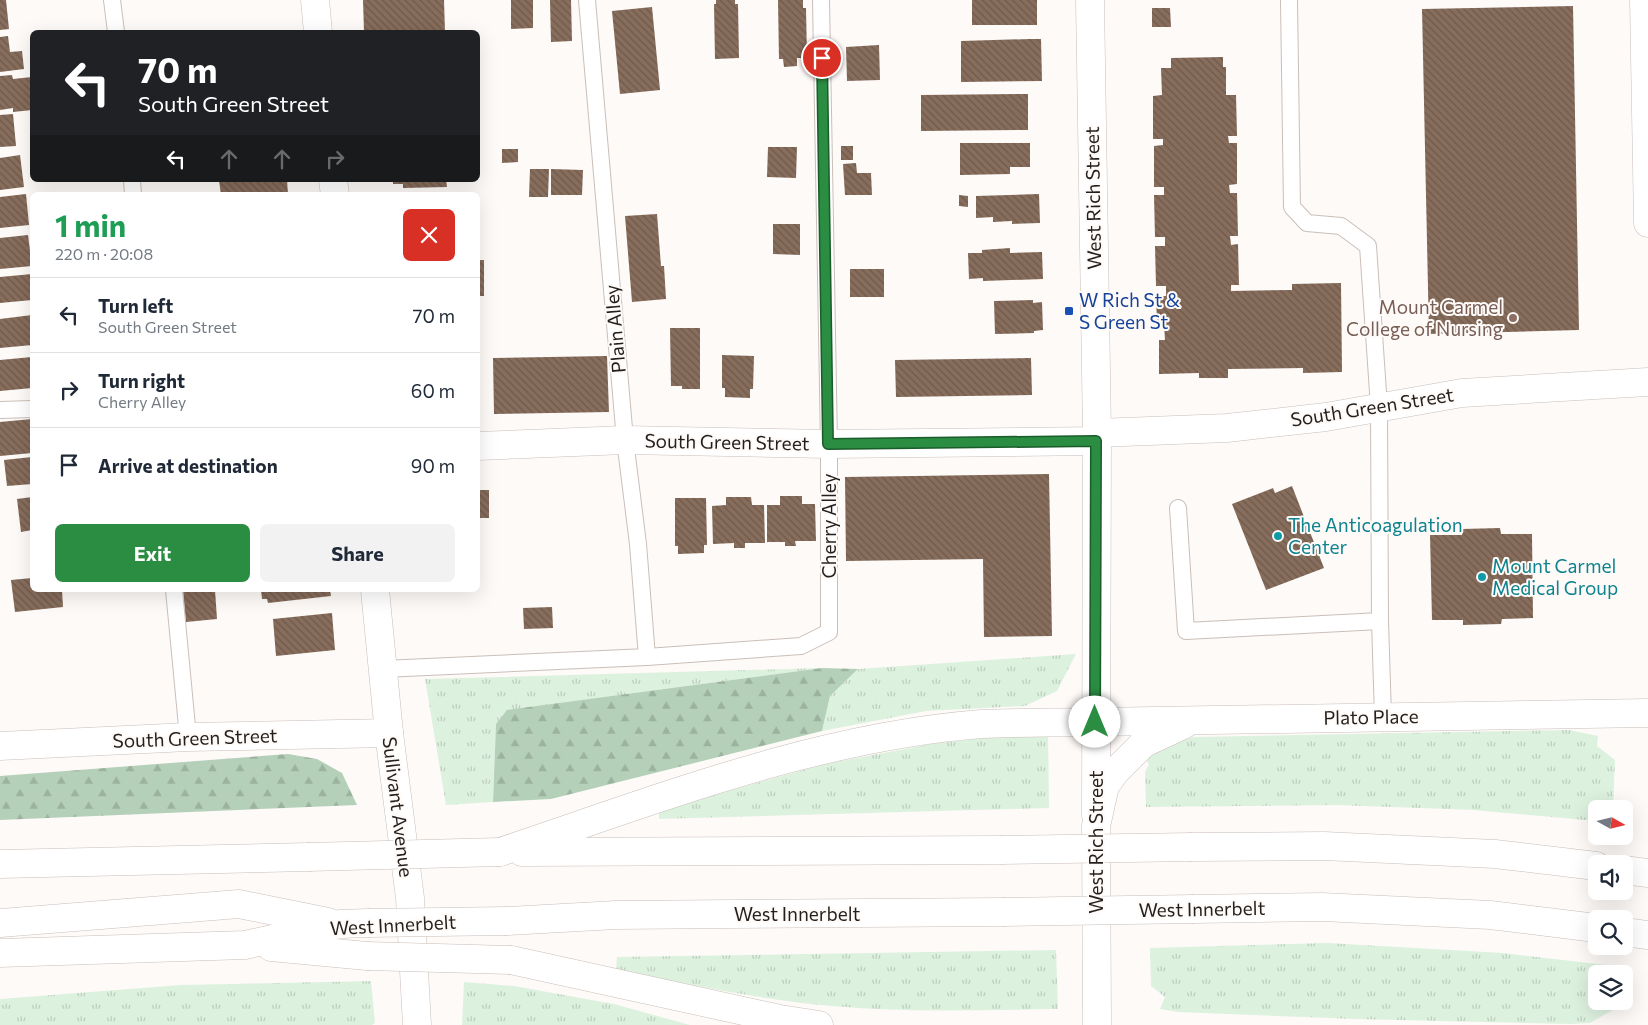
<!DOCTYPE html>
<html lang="en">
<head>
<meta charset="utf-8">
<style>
  body { margin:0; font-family:Commissioner,sans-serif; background:#f2f2f3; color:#1f2937; height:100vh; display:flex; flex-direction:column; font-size:19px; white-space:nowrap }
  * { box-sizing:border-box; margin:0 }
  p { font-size:16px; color:#747a83 }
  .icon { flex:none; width:28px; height:28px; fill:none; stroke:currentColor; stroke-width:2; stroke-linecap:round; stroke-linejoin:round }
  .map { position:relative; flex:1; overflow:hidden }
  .details { position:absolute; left:30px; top:192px; width:450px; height:400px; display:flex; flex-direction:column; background:#fff; border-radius:8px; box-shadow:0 5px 20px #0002 }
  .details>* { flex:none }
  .hud { position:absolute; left:30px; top:30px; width:450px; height:152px; border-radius:8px; box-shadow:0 5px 20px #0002; background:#202124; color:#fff; overflow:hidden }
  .needle { width:32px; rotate:98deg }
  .controls { position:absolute; left:1588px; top:800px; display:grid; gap:10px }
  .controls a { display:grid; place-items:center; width:45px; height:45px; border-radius:8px; background:#fff; box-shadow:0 5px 20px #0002; font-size:25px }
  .pin { position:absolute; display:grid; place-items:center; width:42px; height:42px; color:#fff; margin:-21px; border:2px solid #fff; border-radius:50%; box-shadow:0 1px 5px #0007 }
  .me { position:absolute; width:55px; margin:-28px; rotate:0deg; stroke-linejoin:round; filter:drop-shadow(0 0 4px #0008) }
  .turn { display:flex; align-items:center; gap:18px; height:105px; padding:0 25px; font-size:22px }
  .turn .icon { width:65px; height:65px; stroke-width:2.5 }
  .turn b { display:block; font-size:35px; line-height:42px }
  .lanes { display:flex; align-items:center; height:48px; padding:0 25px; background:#0003; justify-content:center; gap:25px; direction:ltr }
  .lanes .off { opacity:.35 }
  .round { display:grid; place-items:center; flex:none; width:52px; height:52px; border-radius:8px; background:#f2f2f3 }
  .headline { display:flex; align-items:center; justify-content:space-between; height:85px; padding:0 25px }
  h1 { font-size:30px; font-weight:700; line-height:38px; color:#1e9e55 }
  .button { display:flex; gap:10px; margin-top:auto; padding:10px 25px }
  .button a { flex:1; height:58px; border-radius:8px; background:#2a8d42; color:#fff; font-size:20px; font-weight:700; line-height:58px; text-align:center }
  .button a+a { background:#f2f2f3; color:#1f2937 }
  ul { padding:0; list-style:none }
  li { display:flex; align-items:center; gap:15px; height:75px; padding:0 25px; border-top:1px solid #e0e1e3 }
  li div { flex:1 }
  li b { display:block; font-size:19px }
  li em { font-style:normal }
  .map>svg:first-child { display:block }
  .grass { fill:url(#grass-tufts) }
  .forest { fill:url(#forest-firs) }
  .building { fill:url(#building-back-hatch) }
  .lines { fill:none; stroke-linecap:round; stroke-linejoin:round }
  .lane-casing { stroke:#c9bfb9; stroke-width:18 }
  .street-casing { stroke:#c9bfb9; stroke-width:29 }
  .secondary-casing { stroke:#c9bfb9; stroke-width:29 }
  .primary-casing { stroke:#c9bfb9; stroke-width:29 }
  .highway-casing { stroke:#c9bfb9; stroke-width:29 }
  .lane { stroke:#fff; stroke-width:16 }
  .street { stroke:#fff; stroke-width:28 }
  .secondary { stroke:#fff; stroke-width:28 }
  .primary { stroke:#fff; stroke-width:28 }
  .highway { stroke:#fff; stroke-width:28 }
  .highway-bridge-casing { stroke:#c9bfb9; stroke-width:29; stroke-linecap:butt }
  .highway-bridge { stroke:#fff; stroke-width:28 }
  .route-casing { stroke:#1b5c2b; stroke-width:12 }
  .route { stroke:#2a8d42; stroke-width:9 }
  .transit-dot { fill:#1a4fb4; stroke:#fefaf8; stroke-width:2 }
  .education-dot { fill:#8d6e63; stroke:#fefaf8; stroke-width:2 }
  .culture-dot { fill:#0f9aa8; stroke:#fefaf8; stroke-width:2 }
  .labels { text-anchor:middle; stroke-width:4; stroke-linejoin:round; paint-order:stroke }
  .street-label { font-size:19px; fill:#221f1d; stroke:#fefaf8 }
  .transit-label { font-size:19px; fill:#164399; stroke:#fefaf8; text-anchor:start }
  .education-label { font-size:19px; fill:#785e54; stroke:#fefaf8; text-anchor:end }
  .culture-label { font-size:19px; fill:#0d838f; stroke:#fefaf8; text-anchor:start }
</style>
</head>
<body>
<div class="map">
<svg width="1648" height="1025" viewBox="0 0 1648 1025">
  <defs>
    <pattern id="grass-tufts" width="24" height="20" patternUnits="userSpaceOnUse" patternTransform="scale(1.25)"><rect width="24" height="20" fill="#ddf1df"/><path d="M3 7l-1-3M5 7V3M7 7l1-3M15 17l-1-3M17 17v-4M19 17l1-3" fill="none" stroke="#bdcebf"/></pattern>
    <pattern id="forest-firs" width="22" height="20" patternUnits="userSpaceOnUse" patternTransform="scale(1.25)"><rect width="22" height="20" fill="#b5d0b9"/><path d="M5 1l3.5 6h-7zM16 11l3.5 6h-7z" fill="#9bb29f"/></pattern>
    <pattern id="building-back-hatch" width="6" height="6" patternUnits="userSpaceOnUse" patternTransform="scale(1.25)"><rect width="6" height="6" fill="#876d5c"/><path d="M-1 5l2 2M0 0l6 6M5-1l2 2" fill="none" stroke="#6e594b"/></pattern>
  </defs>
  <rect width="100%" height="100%" fill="#fefaf8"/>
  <path class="grass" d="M 1076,654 L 1057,691 L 1025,706 L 926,711 L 822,731 L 830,696 L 858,669 Z
    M 822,668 L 508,710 L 496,724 L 493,802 L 446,805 L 425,679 Z
    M 1048,730 L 1049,808 L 659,819 L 659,810 L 825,764 L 931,744 Z
    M 1569,730 L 1598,736 L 1597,746 L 1615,760 L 1613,809 L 1596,809 L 1596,821 L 1474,810 L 1336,805 L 1146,807 L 1145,772 L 1149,764 L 1144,758 L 1172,742 L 1195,737 Z
    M 1327,943 L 1503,953 L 1615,966 L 1615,974 L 1596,974 L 1596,1001 L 1610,1001 L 1607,1004 L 1613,1010 L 1590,1023 L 1570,1024 L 1354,1019 L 1178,1012 L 1160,1009 L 1165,997 L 1151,986 L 1150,948 Z
    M 1056,950 L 1058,1009 C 983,1010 908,1013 833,1006 C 760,1000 688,984 616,970 L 617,957 Z
    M 371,981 L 375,1023 L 372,1025 L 0,1025 L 0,999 L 181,985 Z
    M 464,982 L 514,986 L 614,1004 L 690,1025 L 462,1025 Z"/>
  <path class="forest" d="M 822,668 L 858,669 L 830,696 L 822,731 L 551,799 L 493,802 L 496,724 L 507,710 Z
    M 288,754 L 317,759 L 342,773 L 357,805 L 0,820 L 0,776 Z"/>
  <path class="building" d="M 0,0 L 6,0 L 9,29 L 0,30 Z
    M 363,0 L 444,0 L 445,32 L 364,32 Z
    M 511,0 L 533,0 L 533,28 L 511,29 Z
    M 550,0 L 571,0 L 572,41 L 551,42 Z
    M 716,0 L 735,0 L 735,4 L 738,4 L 739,58 L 715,59 L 714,4 L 716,4 Z
    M 778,0 L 803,0 L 803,8 L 806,8 L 807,58 L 797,58 L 797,66 L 784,67 L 783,59 L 779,59 Z
    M 972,0 L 1037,0 L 1037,25 L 972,25 Z
    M 1573,6 L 1579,330 L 1429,334 L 1422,9 Z
    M 652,7 L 660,90 L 620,94 L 612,11 Z
    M 1152,8 L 1170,8 L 1171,27 L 1152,27 Z
    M 8,36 L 10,52 L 22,51 L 24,69 L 0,72 L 0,37 Z
    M 1030,39 L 1041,39 L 1042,81 L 961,82 L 961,41 Z
    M 879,45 L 880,80 L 847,81 L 846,47 Z
    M 1223,57 L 1223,67 L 1226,67 L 1226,95 L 1236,95 L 1237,136 L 1228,136 L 1229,143 L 1237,143 L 1237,184 L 1229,185 L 1230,193 L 1237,193 L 1238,236 L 1230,236 L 1231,245 L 1238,244 L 1239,285 L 1231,285 L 1231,291 L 1292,290 L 1292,284 L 1341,283 L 1342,372 L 1303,373 L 1303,368 L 1228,369 L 1228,378 L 1199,378 L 1199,373 L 1159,374 L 1159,340 L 1165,340 L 1164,324 L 1157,324 L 1156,296 L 1166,296 L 1166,286 L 1156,286 L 1155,246 L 1165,246 L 1165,237 L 1155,237 L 1154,195 L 1164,195 L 1164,187 L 1154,187 L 1154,146 L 1163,145 L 1163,139 L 1153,139 L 1153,96 L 1162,95 L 1161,68 L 1171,68 L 1171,58 Z
    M 12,75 L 13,79 L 32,77 L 32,110 L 13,112 L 13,108 L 0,110 L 0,76 Z
    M 1028,94 L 1028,130 L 921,131 L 921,95 Z
    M 13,114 L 16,146 L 0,147 L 0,115 Z
    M 960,143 L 1030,143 L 1030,167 L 1010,167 L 1010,174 L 960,175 Z
    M 841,146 L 853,146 L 853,160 L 841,160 Z
    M 768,147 L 797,147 L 796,178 L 767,177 Z
    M 502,149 L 518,149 L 518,162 L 502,163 Z
    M 20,155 L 24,187 L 0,190 L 0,158 Z
    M 856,163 L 857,173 L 871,173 L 872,195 L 845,195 L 843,164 Z
    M 530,169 L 549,169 L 548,197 L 529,197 Z
    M 551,169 L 583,170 L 582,195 L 551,195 Z
    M 219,180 L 287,180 L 288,194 L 221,195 Z
    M 393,180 L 446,180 L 447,187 L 403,188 L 403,184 L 393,184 Z
    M 26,194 L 29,225 L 0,228 L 0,197 Z
    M 1039,194 L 1040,223 L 1012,224 L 1012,221 L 993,222 L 993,217 L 976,218 L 976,196 Z
    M 959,195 L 968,196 L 968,207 L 959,206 Z
    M 657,214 L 661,266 L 664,266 L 666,299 L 632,302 L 625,216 Z
    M 773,224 L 800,224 L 800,255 L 773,254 Z
    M 28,235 L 32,266 L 0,269 L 0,238 Z
    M 1010,248 L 1010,253 L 1042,252 L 1043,279 L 983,281 L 983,278 L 969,279 L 968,253 L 982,253 L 982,250 Z
    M 478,260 L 484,260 L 484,296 L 478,296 Z
    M 850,269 L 884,269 L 884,297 L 850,297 Z
    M 32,274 L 32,300 L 0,303 L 0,277 Z
    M 1033,300 L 1033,303 L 1042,302 L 1043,330 L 1034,331 L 1034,333 L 995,334 L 994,301 Z
    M 32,315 L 32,345 L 0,348 L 0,319 Z
    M 670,328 L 700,328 L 700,389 L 682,389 L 682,386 L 671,386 Z
    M 722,355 L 754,356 L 753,389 L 750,389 L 750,398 L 725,397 L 725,388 L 722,388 Z
    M 607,356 L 609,412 L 494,414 L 493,358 Z
    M 32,357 L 32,388 L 0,391 L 0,360 Z
    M 1031,358 L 1032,395 L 896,397 L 895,360 Z
    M 32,419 L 32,453 L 0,456 L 0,422 Z
    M 32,457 L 32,484 L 7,486 L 4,460 Z
    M 1049,474 L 1052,636 L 984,637 L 983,559 L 846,561 L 845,477 Z
    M 1292,486 L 1324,568 L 1266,590 L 1232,504 L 1273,488 L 1275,493 Z
    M 478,490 L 489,490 L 489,518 L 478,518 Z
    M 780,496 L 802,496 L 802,504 L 815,504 L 816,541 L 795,541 L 796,546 L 785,546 L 785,542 L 767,542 L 767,505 L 780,505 Z
    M 32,497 L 32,530 L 21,532 L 17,499 Z
    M 726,497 L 751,497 L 752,505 L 764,505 L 765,543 L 745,543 L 745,548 L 734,548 L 734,543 L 713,544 L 712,506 L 726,505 Z
    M 675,498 L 706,498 L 707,545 L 704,545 L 704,553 L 678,554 L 678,546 L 675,546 Z
    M 1500,528 L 1501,534 L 1532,534 L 1533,618 L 1502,619 L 1501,624 L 1463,625 L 1463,620 L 1432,620 L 1430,535 L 1462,535 L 1462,529 Z
    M 32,578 L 32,590 L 62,590 L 63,607 L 15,612 L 11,580 Z
    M 183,590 L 215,590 L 217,619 L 186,622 Z
    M 261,590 L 330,590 L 331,596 L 268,603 L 267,599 L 262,599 Z
    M 552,607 L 553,628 L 524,629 L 523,608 Z
    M 332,613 L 335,650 L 276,656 L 273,619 Z"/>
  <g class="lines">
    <defs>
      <path id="lane" d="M 112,0 L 116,32
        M 587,0 L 625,440 L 638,544 L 647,657
        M 132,180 L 133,195
        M 0,410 L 32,409
        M 1178,508 L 1186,631 L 1380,621 L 1379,407 L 1368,246 L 1341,226 L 1307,223 L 1292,207 L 1289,0
        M 174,590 L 188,737
        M 1380,621 L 1383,717
        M 383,669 L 647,657 L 801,646 L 829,632 L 829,444 L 821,0"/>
      <path id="street" d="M 1097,433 L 1227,428 L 1326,417 L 1462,393 L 1648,382
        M 478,446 L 625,440 L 829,444 L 1097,441
        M 0,746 L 188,737 L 389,733"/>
      <path id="secondary" d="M 315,0 L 318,32
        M 1090,0 L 1097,433 L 1096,815
        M 333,180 L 335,195
        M 375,590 L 389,733 L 410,898 L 417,1025"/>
      <path id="primary" d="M 1644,0 L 1648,223
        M 1095,722 L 1648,713
        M 1097,1025 L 1096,826 L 1105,786 L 1115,772 L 1144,743 L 1185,724"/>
      <path id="highway" d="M 1192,847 L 1324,846 L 1495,854 L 1596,866
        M 500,852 C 656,800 815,737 981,724 C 1019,722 1057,723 1095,722
        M 522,852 L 1001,850
        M 0,864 L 308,857
        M 1624,870 L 1648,873
        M 1194,909 L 1322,907 L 1490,915 L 1596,928
        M 507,921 L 616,915 L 1003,912
        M 0,923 L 239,904 L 328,922
        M 1624,932 L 1648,935
        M 271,947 L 367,956
        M 0,953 L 245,945 L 340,924 L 368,923
        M 511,960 L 780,1019 L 819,1025"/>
    </defs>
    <use href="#lane" class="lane-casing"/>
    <use href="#street" class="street-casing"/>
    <use href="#secondary" class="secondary-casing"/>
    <use href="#primary" class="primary-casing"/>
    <use href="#highway" class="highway-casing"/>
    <use href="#lane" class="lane"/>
    <use href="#street" class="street"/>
    <use href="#secondary" class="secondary"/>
    <use href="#primary" class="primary"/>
    <use href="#highway" class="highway"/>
    <defs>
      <path id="highway-bridge" d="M 1001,850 L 1192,847
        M 308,857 L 500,852
        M 1003,912 L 1194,909
        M 368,923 L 507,921
        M 367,956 L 511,960"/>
    </defs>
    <use href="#highway-bridge" class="highway-bridge-casing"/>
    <use href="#highway-bridge" class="highway-bridge"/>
  </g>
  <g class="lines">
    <defs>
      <path id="route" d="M 822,58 L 828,444 L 1096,441 L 1095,722"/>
    </defs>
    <use href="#route" class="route-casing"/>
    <use href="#route" class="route"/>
  </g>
  <rect class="transit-dot" x="1064" y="306" width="10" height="10" rx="2.5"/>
  <circle class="education-dot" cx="1513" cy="318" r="5"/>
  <g class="culture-dot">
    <circle cx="1278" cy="536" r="5"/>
    <circle cx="1482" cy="577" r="5"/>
  </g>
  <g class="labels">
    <g class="street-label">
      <text transform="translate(1093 198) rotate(-91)" y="7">West Rich Street</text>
      <text transform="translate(615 329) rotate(-95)" y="7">Plain Alley</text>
      <text transform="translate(1372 407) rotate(-9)" y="7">South Green Street</text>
      <text transform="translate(727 442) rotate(1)" y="7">South Green Street</text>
      <text transform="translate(829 526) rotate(-90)" y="7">Cherry Alley</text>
      <text transform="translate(1371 717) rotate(-1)" y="7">Plato Place</text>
      <text transform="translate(195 738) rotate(-2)" y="7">South Green Street</text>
      <text transform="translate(398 807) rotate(83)" y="7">Sullivant Avenue</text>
      <text transform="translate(1096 842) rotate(-90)" y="7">West Rich Street</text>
      <text transform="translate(1202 909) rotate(-1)" y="7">West Innerbelt</text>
      <text x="797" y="921">West Innerbelt</text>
      <text transform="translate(393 925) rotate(-3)" y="7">West Innerbelt</text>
    </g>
    <g class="transit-label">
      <text x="1079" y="307">W Rich St &amp;<tspan x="1079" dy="22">S Green St</tspan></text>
    </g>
    <g class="education-label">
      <text x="1503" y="314">Mount Carmel<tspan x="1503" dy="22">College of Nursing</tspan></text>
    </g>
    <g class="culture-label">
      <text x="1288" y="532">The Anticoagulation<tspan x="1288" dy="22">Center</tspan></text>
      <text x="1492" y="573">Mount Carmel<tspan x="1492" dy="22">Medical Group</tspan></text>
    </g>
  </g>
</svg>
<div class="controls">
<a><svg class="needle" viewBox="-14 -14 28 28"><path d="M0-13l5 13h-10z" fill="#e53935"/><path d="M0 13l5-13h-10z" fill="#747a83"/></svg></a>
<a><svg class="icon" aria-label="sound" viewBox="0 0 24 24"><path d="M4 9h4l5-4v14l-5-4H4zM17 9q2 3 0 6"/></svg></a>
<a><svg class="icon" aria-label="search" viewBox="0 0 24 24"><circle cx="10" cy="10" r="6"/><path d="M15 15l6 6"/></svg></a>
<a><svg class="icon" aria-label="layers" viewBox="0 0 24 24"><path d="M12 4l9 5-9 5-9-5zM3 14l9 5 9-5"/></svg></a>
</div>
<div class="pin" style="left:822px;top:58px;background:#d93025"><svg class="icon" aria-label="arrive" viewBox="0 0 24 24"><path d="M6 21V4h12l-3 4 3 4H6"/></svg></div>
<svg class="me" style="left:1095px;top:722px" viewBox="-20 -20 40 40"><circle r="19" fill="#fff"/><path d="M0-13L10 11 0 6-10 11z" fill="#2a8d42"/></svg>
<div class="hud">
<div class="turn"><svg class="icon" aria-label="left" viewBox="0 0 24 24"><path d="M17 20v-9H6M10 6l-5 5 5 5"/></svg><div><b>70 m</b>South Green Street</div></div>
<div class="lanes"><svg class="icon" aria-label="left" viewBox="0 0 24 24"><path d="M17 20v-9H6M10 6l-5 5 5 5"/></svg><svg class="icon off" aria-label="ahead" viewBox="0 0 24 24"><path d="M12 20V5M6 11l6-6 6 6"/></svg><svg class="icon off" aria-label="ahead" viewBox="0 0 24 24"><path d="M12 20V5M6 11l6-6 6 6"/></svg><svg class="icon off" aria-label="right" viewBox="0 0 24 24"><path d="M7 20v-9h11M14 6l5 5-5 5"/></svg></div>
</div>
<section class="details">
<div class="headline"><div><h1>1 min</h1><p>220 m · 20:08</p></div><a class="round" style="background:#d93025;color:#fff"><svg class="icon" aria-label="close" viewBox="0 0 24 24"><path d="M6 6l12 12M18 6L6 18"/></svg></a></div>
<ul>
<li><svg class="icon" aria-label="left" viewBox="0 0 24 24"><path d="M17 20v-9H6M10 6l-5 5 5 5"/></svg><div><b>Turn left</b><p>South Green Street</p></div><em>70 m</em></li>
<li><svg class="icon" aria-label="right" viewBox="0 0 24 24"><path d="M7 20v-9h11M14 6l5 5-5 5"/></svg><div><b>Turn right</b><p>Cherry Alley</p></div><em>60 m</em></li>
<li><svg class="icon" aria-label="arrive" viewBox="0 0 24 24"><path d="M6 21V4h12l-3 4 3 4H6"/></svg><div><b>Arrive at destination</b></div><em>90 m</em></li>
</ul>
<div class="button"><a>Exit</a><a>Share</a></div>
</section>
</div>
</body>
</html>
